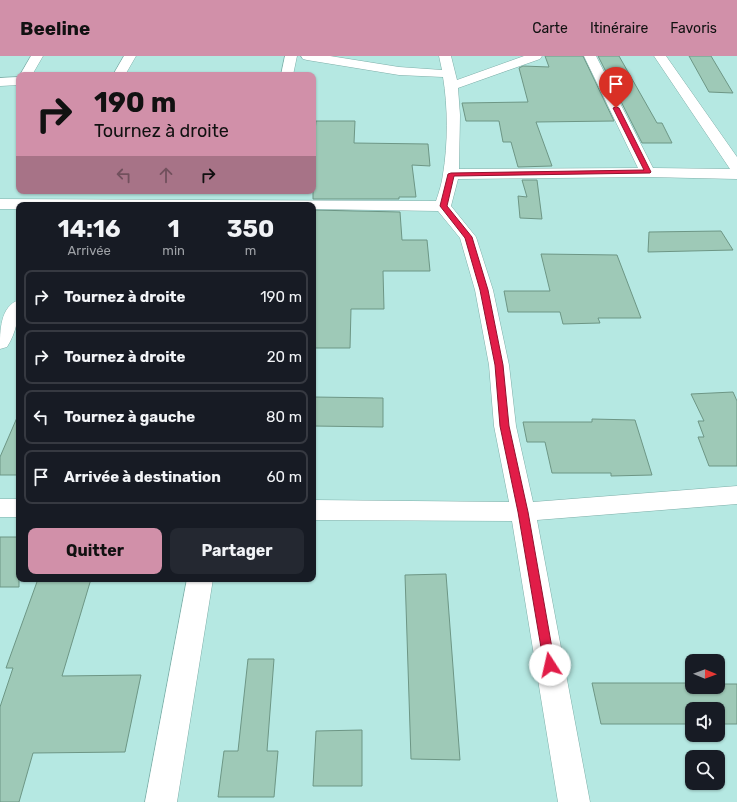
<!DOCTYPE html>
<html lang="fr">
<head>
<meta charset="utf-8">
<style>
  body { margin:0; font-family:Rubik,sans-serif; background:#242831; color:#f1f3f6; height:100vh; display:flex; flex-direction:column; font-size:15px; white-space:nowrap }
  * { box-sizing:border-box; margin:0 }
  p { font-size:13px; color:#9ea1a6 }
  .icon { flex:none; width:22px; height:22px; fill:none; stroke:currentColor; stroke-width:2; stroke-linecap:round; stroke-linejoin:round }
  .map { position:relative; flex:1; overflow:hidden }
  .side { position:absolute; left:16px; top:146px; width:300px; height:380px; display:flex; flex-direction:column; background:#171b24; border-radius:8px; box-shadow:0 1px 3px #0004 }
  .side>* { flex:none }
  .guide { position:absolute; left:16px; top:16px; width:300px; height:122px; border-radius:8px; box-shadow:0 1px 3px #0004; background:#d190a9; color:#111; overflow:hidden }
  .needle { width:26px; rotate:91deg }
  .controls { position:absolute; left:685px; top:598px; display:grid; gap:8px }
  .controls a { display:grid; place-items:center; width:40px; height:40px; border-radius:8px; background:#171b24; box-shadow:0 1px 3px #0004; font-size:20px }
  .pin { position:absolute; display:grid; place-items:center; width:34px; height:34px; color:#fff; margin:-41px -17px; border-radius:50% 50% 50% 0; rotate:-45deg; box-shadow:0 0 4px #0007 }
  .pin .icon { rotate:45deg }
  .me { position:absolute; width:44px; margin:-22px; rotate:350deg; stroke-linejoin:round; filter:drop-shadow(0 0 3px #0008) }
  .turn { display:flex; align-items:center; gap:14px; height:84px; padding:0 12px; font-size:18px }
  .turn .icon { width:52px; height:52px; stroke-width:2.5 }
  .turn b { display:block; font-size:28px; line-height:34px }
  .lanes { display:flex; align-items:center; height:38px; padding:0 12px; background:#0003; justify-content:center; gap:20px; direction:ltr }
  .lanes .off { opacity:.35 }
  .eta { display:flex; justify-content:space-evenly; align-items:center; height:68px; text-align:center }
  .eta b { font-size:24px; font-weight:700; line-height:28px }
  .button { display:flex; gap:8px; margin-top:auto; padding:8px 12px }
  .button a { flex:1; height:46px; border-radius:8px; background:#d190a9; color:#111; font-size:16px; font-weight:700; line-height:46px; text-align:center }
  .button a+a { background:#242831; color:#f1f3f6 }
  ul { padding:0; list-style:none }
  li { display:flex; align-items:center; gap:12px; height:54px; margin:0 8px 6px; padding:0 4px; border:2px solid #363941; border-radius:8px }
  li div { flex:1 }
  li b { display:block; font-size:15px }
  li em { font-style:normal }
  header { display:flex; align-items:center; gap:24px; box-sizing:border-box; height:56px; padding:0 20px; background:#d190a9; color:#111 }
  header strong { font-size:19px }
  nav { display:flex; gap:22px; margin-inline-start:auto; font-size:14px }
  .map>svg:first-child { display:block }
  .building { fill:#9ec9b7; stroke:#6d9685 }
  .lines { fill:none; stroke-linecap:round; stroke-linejoin:round }
  .street-casing { stroke:#7eafa9; stroke-width:1 }
  .street { fill:#fff; fill-rule:evenodd }
  .route { fill:#e11d48; stroke:#92132f }
</style>
</head>
<body>
<header>
<strong>Beeline</strong>
<nav><a>Carte</a><a>Itinéraire</a><a>Favoris</a></nav>
</header>
<div class="map">
<svg width="737" height="746" viewBox="0 0 737 746">
  <rect width="100%" height="100%" fill="#b5e8e2"/>
  <path class="building" d="M 545,0 L 583,0 L 614,65 L 536,66 L 552,110 L 518,111 L 511,86 L 503,86 L 499,65 L 466,65 L 462,47 L 528,46 L 519,12 L 523,10 L 549,11 Z
    M 598,0 L 619,0 L 657,67 L 662,67 L 672,87 L 642,87 Z
    M 689,0 L 711,0 L 733,37 L 709,36 Z
    M 316,65 L 355,65 L 354,87 L 428,88 L 430,110 L 412,109 L 416,141 L 399,141 L 399,143 L 313,143 L 313,95 Z
    M 522,124 L 537,124 L 542,163 L 520,162 L 518,140 L 527,141 Z
    M 313,154 L 400,156 L 402,184 L 427,184 L 430,215 L 383,215 L 384,253 L 351,253 L 350,292 L 313,292 Z
    M 721,175 L 733,194 L 648,196 L 649,176 Z
    M 541,198 L 617,199 L 641,262 L 598,262 L 600,267 L 563,268 L 560,256 L 508,256 L 504,235 L 550,235 Z
    M 733,336 L 737,345 L 737,410 L 709,410 L 698,381 L 704,381 L 698,365 L 704,365 L 691,338 Z
    M 314,341 L 383,342 L 383,371 L 313,370 Z
    M 19,357 L 19,419 L 0,419 L 0,401 Z
    M 592,363 L 635,364 L 652,419 L 611,420 L 611,417 L 552,417 L 545,386 L 527,386 L 523,366 L 592,366 Z
    M 0,481 L 19,481 L 19,531 L 0,531 Z
    M 446,518 L 460,704 L 411,703 L 405,519 Z
    M 38,523 L 91,523 L 62,620 L 141,619 L 125,696 L 33,697 L 19,746 L 0,746 L 0,651 L 13,612 L 6,612 Z
    M 248,603 L 274,603 L 267,695 L 278,695 L 274,741 L 218,741 L 224,695 L 238,695 Z
    M 592,627 L 692,627 L 692,631 L 718,631 L 718,628 L 737,628 L 737,668 L 718,668 L 718,653 L 692,653 L 692,668 L 601,668 Z
    M 362,674 L 362,730 L 313,730 L 316,675 Z"/>
  <g class="lines">
    <defs>
      <path id="street" d="M 31,0 L 43,0 L 32,19 L 20,19 Z
        M 124,0 L 136,0 L 125,19 L 113,19 Z
        M 285,0 L 297,0 L 293,19 L 281,19 Z
        M 301,0 L 330,0 L 399,11 L 442,14 L 439,0 L 451,0 L 457,24 L 524,0 L 542,0 L 540,3 L 458,32 L 460,59 L 459,113 L 638,112 L 584,0 L 596,0 L 653,112 L 730,113 L 654,0 L 666,0 L 737,101 L 737,123 L 648,121 L 458,123 L 451,150 L 476,181 L 493,234 L 509,309 L 516,370 L 533,446 L 737,430 L 737,448 L 537,464 L 590,746 L 558,746 L 512,465 L 313,464 L 313,444 L 509,446 L 494,370 L 489,309 L 475,234 L 460,182 L 438,155 L 313,153 L 313,149 L 19,149 L 19,153 L 0,153 L 0,143 L 436,145 C 439,136 442,127 443,118 C 448,88 448,51 443,21 L 399,19 L 307,4 L 303,3 Z
        M 19,21 L 19,29 L 0,30 L 0,22 Z
        M 19,244 C 19,261 16,277 7,291 L 0,293 C 0,275 0,250 19,244 Z
        M 0,443 L 19,443 L 19,461 L 0,461 Z
        M 187,523 L 213,523 L 177,746 L 145,746 Z"/>
    </defs>
    <use href="#street" class="street-casing"/>
    <use href="#street" class="street"/>
  </g>
  <path class="route" d="M 616,51 L 619,52 L 651,116 L 650,117 L 454,120 L 447,150 L 472,181 L 488,234 L 503,309 L 509,370 L 528,456 L 555,609 L 554,613 L 550,614 L 545,613 L 544,609 L 518,456 L 500,370 L 495,309 L 480,234 L 465,182 L 440,150 L 448,118 L 451,117 L 644,114 L 613,52 Z"/>
</svg>
<div class="controls">
<a><svg class="needle" viewBox="-14 -14 28 28"><path d="M0-13l5 13h-10z" fill="#e53935"/><path d="M0 13l5-13h-10z" fill="#9ea1a6"/></svg></a>
<a><svg class="icon" aria-label="sound" viewBox="0 0 24 24"><path d="M4 9h4l5-4v14l-5-4H4zM17 9q2 3 0 6"/></svg></a>
<a><svg class="icon" aria-label="search" viewBox="0 0 24 24"><circle cx="10" cy="10" r="6"/><path d="M15 15l6 6"/></svg></a>
</div>
<div class="pin" style="left:616px;top:52px;background:#d93025"><svg class="icon" aria-label="arrive" viewBox="0 0 24 24"><path d="M6 21V4h12l-3 4 3 4H6"/></svg></div>
<svg class="me" style="left:550px;top:609px" viewBox="-20 -20 40 40"><circle r="19" fill="#fff"/><path d="M0-13L10 11 0 6-10 11z" fill="#e11d48"/></svg>
<div class="guide">
<div class="turn"><svg class="icon" aria-label="right" viewBox="0 0 24 24"><path d="M7 20v-9h11M14 6l5 5-5 5"/></svg><div><b>190 m</b>Tournez à droite</div></div>
<div class="lanes"><svg class="icon off" aria-label="left" viewBox="0 0 24 24"><path d="M17 20v-9H6M10 6l-5 5 5 5"/></svg><svg class="icon off" aria-label="ahead" viewBox="0 0 24 24"><path d="M12 20V5M6 11l6-6 6 6"/></svg><svg class="icon" aria-label="right" viewBox="0 0 24 24"><path d="M7 20v-9h11M14 6l5 5-5 5"/></svg></div>
</div>
<section class="side">
<div class="eta">
<div><b>14:16</b><p>Arrivée</p></div>
<div><b>1</b><p>min</p></div>
<div><b>350</b><p>m</p></div>
</div>
<ul>
<li><svg class="icon" aria-label="right" viewBox="0 0 24 24"><path d="M7 20v-9h11M14 6l5 5-5 5"/></svg><div><b>Tournez à droite</b></div><em>190 m</em></li>
<li><svg class="icon" aria-label="right" viewBox="0 0 24 24"><path d="M7 20v-9h11M14 6l5 5-5 5"/></svg><div><b>Tournez à droite</b></div><em>20 m</em></li>
<li><svg class="icon" aria-label="left" viewBox="0 0 24 24"><path d="M17 20v-9H6M10 6l-5 5 5 5"/></svg><div><b>Tournez à gauche</b></div><em>80 m</em></li>
<li><svg class="icon" aria-label="arrive" viewBox="0 0 24 24"><path d="M6 21V4h12l-3 4 3 4H6"/></svg><div><b>Arrivée à destination</b></div><em>60 m</em></li>
</ul>
<div class="button"><a>Quitter</a><a>Partager</a></div>
</section>
</div>
</body>
</html>
